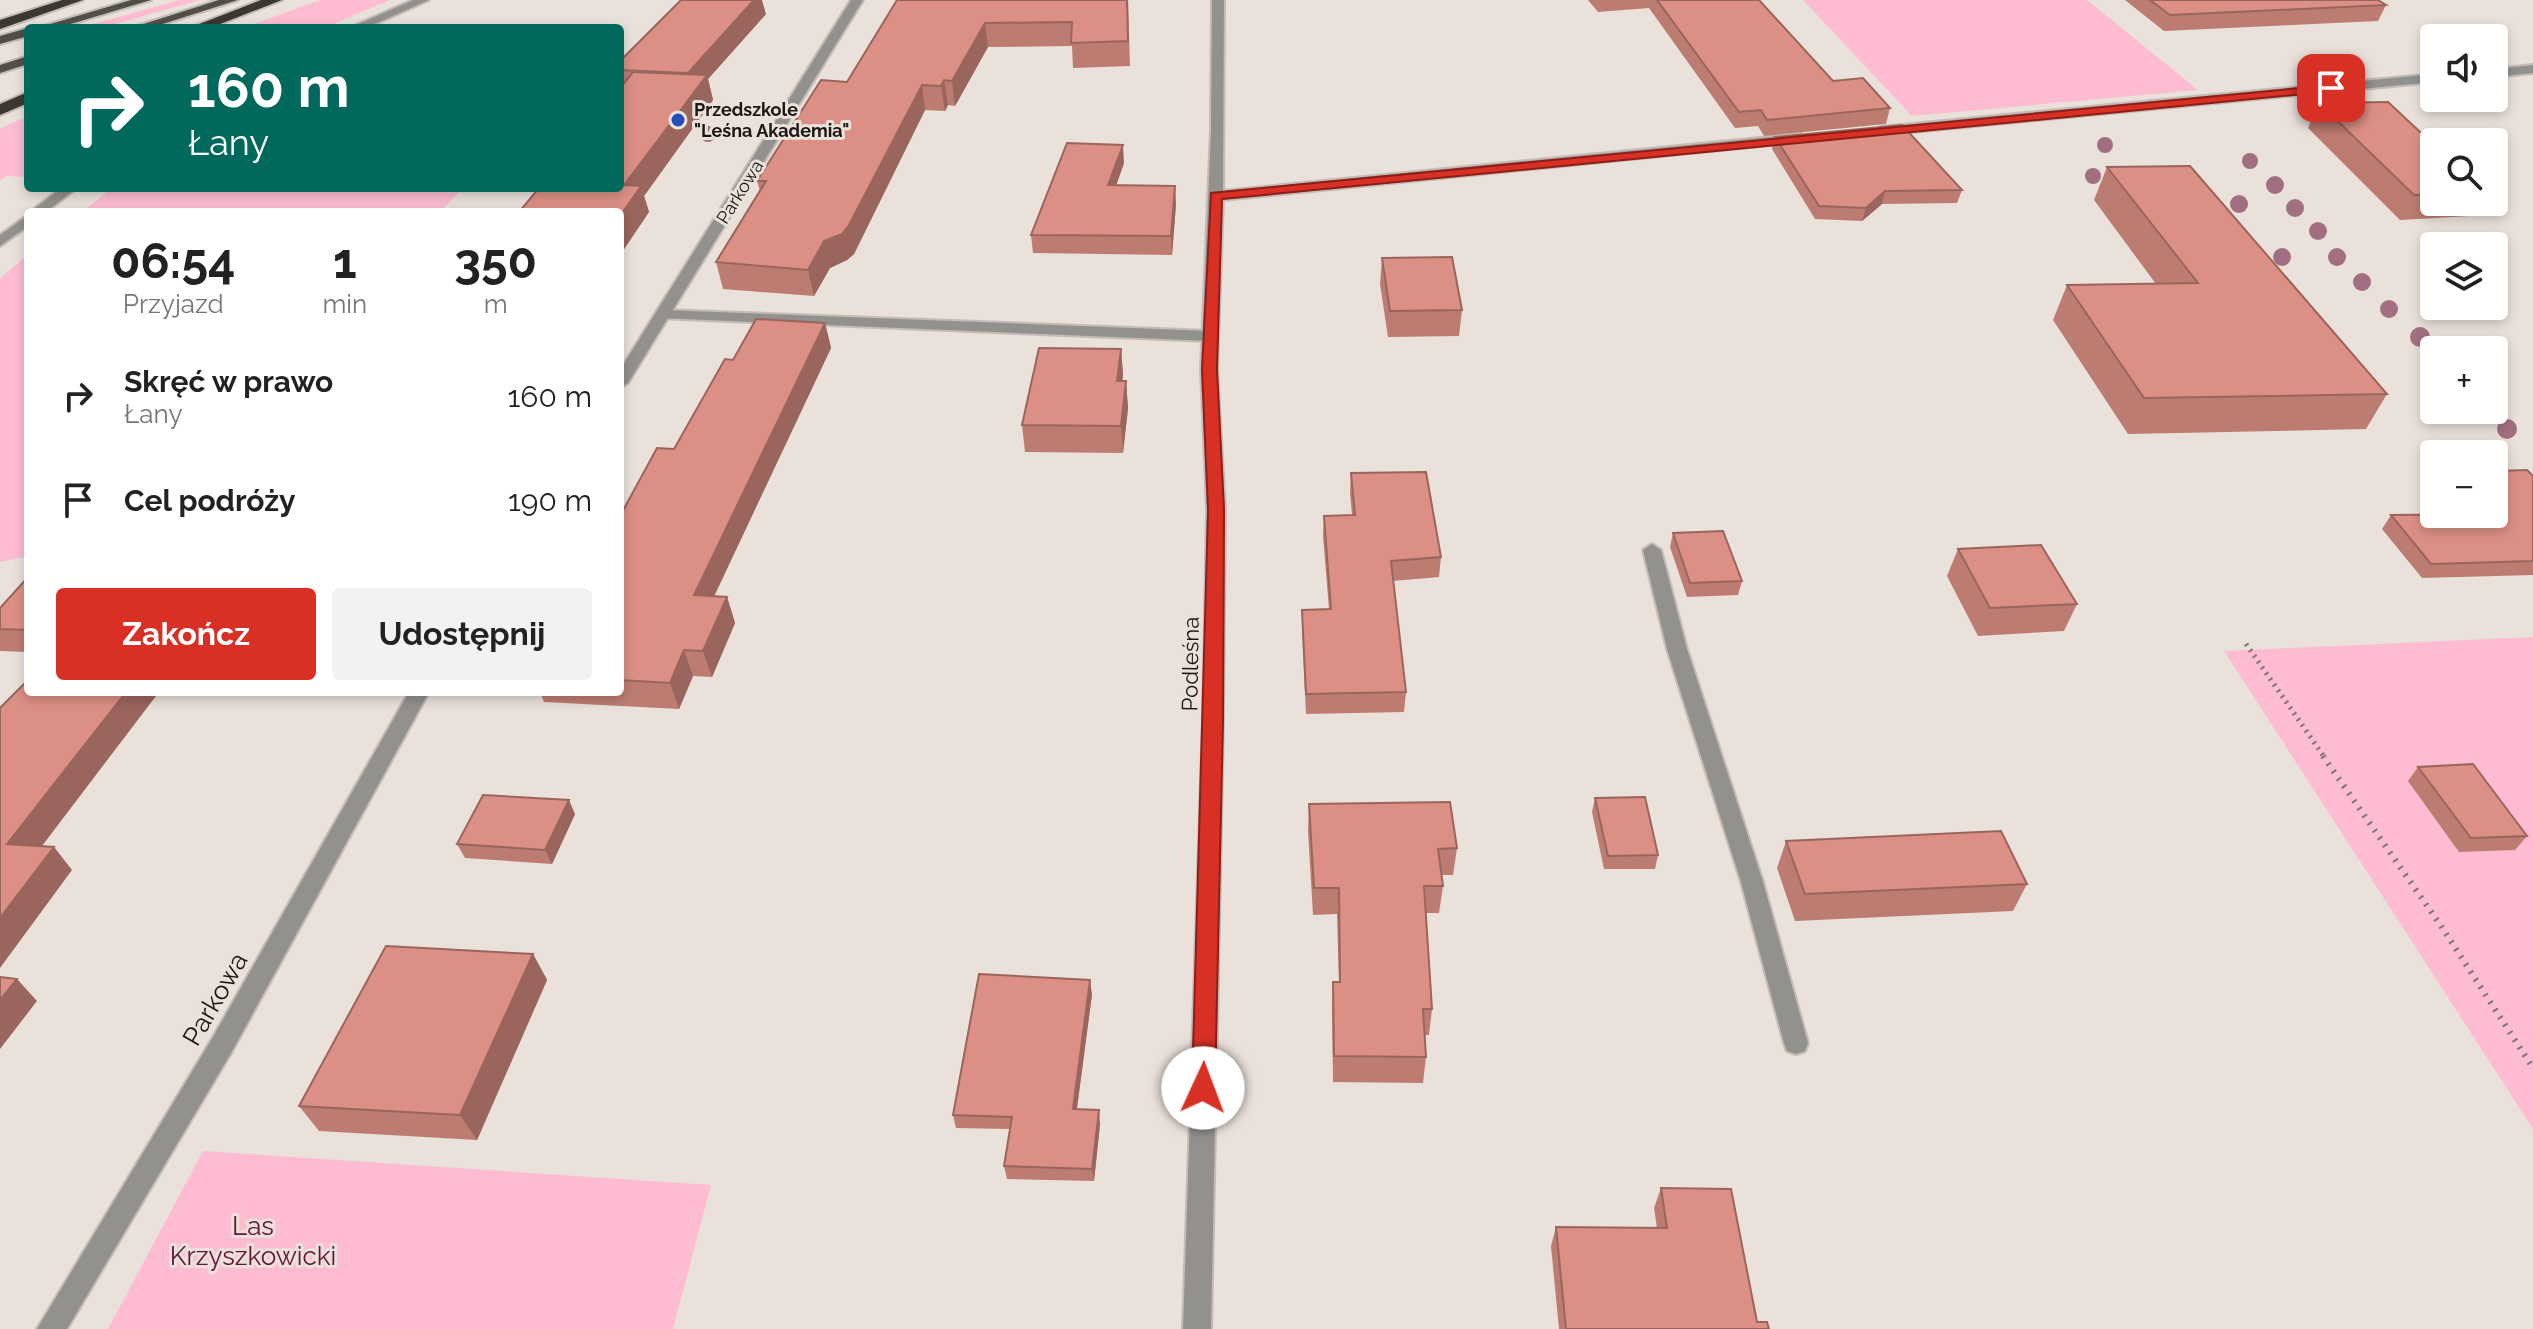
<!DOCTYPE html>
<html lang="pl">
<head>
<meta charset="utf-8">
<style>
  body { margin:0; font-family:Raleway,sans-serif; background:#f2f2f2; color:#222; height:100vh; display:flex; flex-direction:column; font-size:30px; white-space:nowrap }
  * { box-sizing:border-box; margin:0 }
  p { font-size:26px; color:#767676 }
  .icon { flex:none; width:44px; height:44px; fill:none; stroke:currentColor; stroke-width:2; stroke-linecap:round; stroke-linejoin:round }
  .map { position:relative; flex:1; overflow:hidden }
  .drawer { position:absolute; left:24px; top:208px; width:600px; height:488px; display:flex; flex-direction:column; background:#fff; border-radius:8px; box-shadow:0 4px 12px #0003 }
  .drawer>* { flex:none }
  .hud { position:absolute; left:24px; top:24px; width:600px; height:168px; border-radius:8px; box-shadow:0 4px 12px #0003; background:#00695c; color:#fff; overflow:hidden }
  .tools { position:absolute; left:2420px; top:24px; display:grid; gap:16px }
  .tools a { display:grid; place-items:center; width:88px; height:88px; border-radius:8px; background:#fff; box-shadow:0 4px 12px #0003; font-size:40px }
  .pin { position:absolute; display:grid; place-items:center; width:68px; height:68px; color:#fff; margin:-34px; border-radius:16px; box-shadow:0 4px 12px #0006 }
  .me { position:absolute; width:88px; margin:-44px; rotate:2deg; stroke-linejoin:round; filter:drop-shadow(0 0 6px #0008) }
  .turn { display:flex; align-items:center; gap:28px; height:168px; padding:0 32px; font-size:36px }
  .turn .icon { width:104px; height:104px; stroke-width:2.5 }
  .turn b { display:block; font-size:56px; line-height:68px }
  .eta { display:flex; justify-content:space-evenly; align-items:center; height:136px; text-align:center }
  .eta b { font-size:48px; font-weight:700; line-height:56px }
  .cta { display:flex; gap:16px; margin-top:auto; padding:16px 32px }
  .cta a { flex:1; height:92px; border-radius:8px; background:#d93025; color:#fff; font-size:32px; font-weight:700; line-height:92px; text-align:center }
  .cta a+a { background:#f2f2f2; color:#222 }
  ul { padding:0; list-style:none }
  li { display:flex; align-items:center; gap:24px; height:104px; padding:0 32px }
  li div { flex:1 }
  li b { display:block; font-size:30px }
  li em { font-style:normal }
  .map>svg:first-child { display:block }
  .green { fill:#fdbcd1 }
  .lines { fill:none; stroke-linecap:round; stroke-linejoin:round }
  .lane-casing { stroke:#c4bcb6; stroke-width:4 }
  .street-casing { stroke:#c4bcb6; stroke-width:4 }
  .primary-casing { stroke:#c4bcb6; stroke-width:4 }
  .highway-casing { stroke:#c4bcb6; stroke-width:4 }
  .path-far1 { stroke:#7c7671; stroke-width:5; stroke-dasharray:2 5; stroke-linecap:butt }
  .path { stroke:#7c7671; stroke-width:6; stroke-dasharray:2 7; stroke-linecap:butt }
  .lane { fill:#92918d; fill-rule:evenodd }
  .street { fill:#92918d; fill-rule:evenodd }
  .primary { fill:#514f48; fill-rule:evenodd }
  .highway { fill:#3b3830; fill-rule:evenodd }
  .tree { fill:#a26f82 }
  .wall { fill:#bd7c72 }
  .shaded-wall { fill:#9a655d }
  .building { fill:#dc9085; stroke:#9a655d; stroke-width:2 }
  .route { fill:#d93025; stroke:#8d1f18; stroke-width:2 }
  .poi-dot { fill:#244dbc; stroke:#eae1da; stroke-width:3 }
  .labels { text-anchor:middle; stroke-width:6; stroke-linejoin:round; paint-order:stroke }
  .far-poi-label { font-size:18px; font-weight:bold; fill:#191614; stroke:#eae1da; text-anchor:start }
  .far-street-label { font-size:18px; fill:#191614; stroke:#eae1da }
  .street-label { font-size:22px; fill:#191614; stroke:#eae1da }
  .near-street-label { font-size:26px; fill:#191614; stroke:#eae1da }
  .near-park-label { font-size:26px; fill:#68113a; stroke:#eae1da }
</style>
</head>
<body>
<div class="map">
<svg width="2533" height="1329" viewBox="0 0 2533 1329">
  <rect width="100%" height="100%" fill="#eae1da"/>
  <path class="green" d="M 180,0 L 200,0 L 101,28 L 79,28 Z
    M 320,0 L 390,0 L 324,28 L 243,28 Z
    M 1803,0 L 2087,0 L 2198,90 L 1912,116 Z
    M 28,116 L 28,177 L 7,176 L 0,180 L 0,129 Z
    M 112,188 L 463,188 L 440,212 L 82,212 Z
    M 28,255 L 28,556 L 0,562 L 0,278 Z
    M 2533,637 L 2533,1129 L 2224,651 Z
    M 203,1151 L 711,1185 L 673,1329 L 108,1329 Z"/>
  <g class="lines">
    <defs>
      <path id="lane" d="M 664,310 L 1210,331 L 1218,336 L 1210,341 L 658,318 L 656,315 Z
        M 1652,544 L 1661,550 L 1687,649 L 1763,882 L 1808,1043 L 1805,1051 L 1796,1054 L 1787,1051 L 1784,1043 L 1741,882 L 1667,649 L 1643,550 Z"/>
      <path id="street" d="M 413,0 L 429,0 L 366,28 L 349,28 Z
        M 851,0 L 863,0 L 628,383 L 620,388 L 620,370 Z
        M 1212,0 L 1224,0 L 1223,191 L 1801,134 L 1808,138 L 1801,142 L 1223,200 L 1217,369 L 1225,510 L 1223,722 L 1211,1329 L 1183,1329 L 1203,722 L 1207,510 L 1201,369 L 1211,130 Z
        M 2533,65 L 2533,73 L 2494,77 L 2494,69 Z
        M 2434,74 L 2434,82 L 1881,135 L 1874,131 L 1881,127 Z
        M 61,188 L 77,188 L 46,212 L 30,212 Z
        M 28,215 L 28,226 L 0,246 L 0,235 Z
        M 409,692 L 429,692 L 231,1053 L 67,1329 L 37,1329 L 213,1037 Z"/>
      <path id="primary" d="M 131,0 L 151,0 L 57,28 L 37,28 Z
        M 219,0 L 238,0 L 150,28 L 131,28 Z
        M 28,28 L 28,36 L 0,44 L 0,36 Z
        M 28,56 L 28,64 L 0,73 L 0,65 Z"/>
      <path id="highway" d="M 62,0 L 83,0 L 0,29 L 0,20 Z
        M 261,0 L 282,0 L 210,28 L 189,28 Z
        M 28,92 L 28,103 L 0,115 L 0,104 Z"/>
    </defs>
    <use href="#lane" class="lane-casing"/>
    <use href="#street" class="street-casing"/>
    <use href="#primary" class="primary-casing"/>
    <use href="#highway" class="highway-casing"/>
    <path class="path-far1" d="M 2246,644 L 2325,758"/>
    <path class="path" d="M 2323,756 L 2441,926 L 2533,1068"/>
    <use href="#lane" class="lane"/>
    <use href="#street" class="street"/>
    <use href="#primary" class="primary"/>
    <use href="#highway" class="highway"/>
  </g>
  <g class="tree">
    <circle cx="708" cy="134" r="8"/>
    <circle cx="2105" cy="145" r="8"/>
    <circle cx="2250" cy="161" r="8"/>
    <circle cx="2093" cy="176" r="8"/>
    <circle cx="2275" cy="185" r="9"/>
    <circle cx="2239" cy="204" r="9"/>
    <circle cx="2295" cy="208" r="9"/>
    <circle cx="2318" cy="231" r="9"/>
    <circle cx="2282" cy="257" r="9"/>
    <circle cx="2337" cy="257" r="9"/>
    <circle cx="2362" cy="282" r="9"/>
    <circle cx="2389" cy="309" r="9"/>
    <circle cx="2420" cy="337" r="10"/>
    <circle cx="2507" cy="429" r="10"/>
  </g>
  <path class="wall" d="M 897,0 L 1128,0 L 1130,66 L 1073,68 L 1072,46 L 988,47 L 955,106 L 948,105 L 945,111 L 925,110 L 854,254 L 847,260 L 830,268 L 814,296 L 723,289 L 716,262 L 760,191 L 757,181 L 847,82 Z
    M 1588,0 L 1759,0 L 1833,81 L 1890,108 L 1886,124 L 1764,136 L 1758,126 L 1735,128 L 1649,8 L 1598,12 Z
    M 2125,0 L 2378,0 L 2386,5 L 2378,21 L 2164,31 Z
    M 766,14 L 708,79 L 713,100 L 644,196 L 649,212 L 620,255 L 620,61 Z
    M 2319,103 L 2434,145 L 2434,202 L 2477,202 L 2469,216 L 2400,220 L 2308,128 Z
    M 1775,137 L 1962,190 L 1957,203 L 1882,204 L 1862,221 L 1815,219 L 1772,149 Z
    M 1124,163 L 1116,185 L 1176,204 L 1172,255 L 1033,253 L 1031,235 Z
    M 2107,167 L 2387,394 L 2366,429 L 2128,434 L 2053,320 L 2067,285 L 2156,284 L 2094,200 Z
    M 1382,258 L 1462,310 L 1459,336 L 1388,337 L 1380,284 Z
    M 825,323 L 831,348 L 714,596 L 727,597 L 735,623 L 712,677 L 693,676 L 679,709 L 544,702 L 540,692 L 620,692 L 620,516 L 674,449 Z
    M 1121,349 L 1123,375 L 1122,381 L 1126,381 L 1128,408 L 1123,453 L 1025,452 L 1022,425 Z
    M 1351,473 L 1441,557 L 1439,577 L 1393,581 L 1406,692 L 1404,712 L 1306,714 L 1302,630 L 1302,610 L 1329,609 L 1323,536 L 1324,516 L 1352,515 L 1350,493 Z
    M 2434,475 L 2434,495 L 2427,486 Z
    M 2533,476 L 2533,575 L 2422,578 L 2382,529 L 2391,515 L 2494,514 Z
    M 1673,533 L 1742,581 L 1738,595 L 1687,597 L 1670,547 Z
    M 1958,549 L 2077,604 L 2064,631 L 1978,636 L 1947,576 Z
    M 28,577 L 28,652 L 0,651 L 0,608 Z
    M 2418,767 L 2527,836 L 2515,850 L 2459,852 L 2408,781 Z
    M 1595,798 L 1658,855 L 1655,869 L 1604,869 L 1592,812 Z
    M 1309,804 L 1457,848 L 1453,875 L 1441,875 L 1443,886 L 1439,913 L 1426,913 L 1432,1009 L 1429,1035 L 1425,1035 L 1426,1057 L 1423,1083 L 1333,1082 L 1332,1008 L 1333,982 L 1339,982 L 1337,914 L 1313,915 L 1308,831 Z
    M 575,814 L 552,864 L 465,858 L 457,844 Z
    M 1786,841 L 2027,884 L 2013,911 L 1795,921 L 1777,868 Z
    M 533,954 L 547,980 L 477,1140 L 319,1131 L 299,1106 Z
    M 1092,994 L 1077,1109 L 1100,1124 L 1094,1181 L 1007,1179 L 1004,1166 L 1010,1129 L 956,1128 L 953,1115 Z
    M 1661,1188 L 1757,1322 L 1769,1329 L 1559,1329 L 1551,1246 L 1556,1227 L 1657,1228 L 1654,1208 Z"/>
  <path class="shaded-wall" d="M 754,0 L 762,0 L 766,14 L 708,79 L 713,100 L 644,196 L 649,212 L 620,255 L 620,216 L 624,185 L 688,73 Z
    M 985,23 L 988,47 L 955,106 L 952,81 Z
    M 944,80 L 948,105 L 945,111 L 941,86 Z
    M 922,85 L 925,110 L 854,254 L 847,260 L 830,268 L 814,296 L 808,270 L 824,241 Z
    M 1123,145 L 1124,163 L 1110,203 L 1108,185 Z
    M 1175,186 L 1176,204 L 1172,255 L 1171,236 Z
    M 1885,191 L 1882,204 L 1862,221 L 1866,208 Z
    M 825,323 L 831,348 L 702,622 L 694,595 Z
    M 1121,349 L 1123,375 L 1119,408 L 1117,381 Z
    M 1126,381 L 1128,408 L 1123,453 L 1121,426 Z
    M 727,597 L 735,623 L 712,677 L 703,651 Z
    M 684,650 L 693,676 L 679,709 L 670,683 Z
    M 126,692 L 159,692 L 26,867 L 7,844 Z
    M 569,800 L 575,814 L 552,864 L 545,850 Z
    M 54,847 L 72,870 L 0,968 L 0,918 Z
    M 533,954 L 547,980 L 477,1140 L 460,1115 Z
    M 17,979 L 37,1001 L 0,1049 L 0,1000 Z
    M 1090,980 L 1092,994 L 1075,1122 L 1073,1109 Z
    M 1099,1110 L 1100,1124 L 1094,1181 L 1092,1169 Z"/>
  <path class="building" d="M 681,0 L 754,0 L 688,73 L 620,70 L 620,61 Z
    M 897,0 L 1127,0 L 1128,41 L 1071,43 L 1072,22 L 985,23 L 952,81 L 944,80 L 941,86 L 922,85 L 848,227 L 842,234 L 824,241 L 808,270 L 716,262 L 766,181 L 757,181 L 821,80 L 847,82 Z
    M 1657,0 L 1759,0 L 1833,81 L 1863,78 L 1890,108 L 1767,120 L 1761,110 L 1739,112 Z
    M 2150,0 L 2378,0 L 2386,5 L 2170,15 Z
    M 633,72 L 707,75 L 624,185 L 641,186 L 620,216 L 620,212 L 519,212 L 539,188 L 620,188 L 620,88 Z
    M 2388,102 L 2434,145 L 2434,194 L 2414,195 L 2319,103 Z
    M 1902,125 L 1962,190 L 1885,191 L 1866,208 L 1819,206 L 1775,137 Z
    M 1067,143 L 1123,145 L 1108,185 L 1175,186 L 1171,236 L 1031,235 Z
    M 2190,166 L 2387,394 L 2144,398 L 2067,285 L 2198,283 L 2107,167 Z
    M 1452,257 L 1462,310 L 1390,311 L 1382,258 Z
    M 756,319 L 825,323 L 694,595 L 727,597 L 703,651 L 684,650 L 670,683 L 620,680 L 620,516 L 657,448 L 674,449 L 725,359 L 733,360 Z
    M 1039,348 L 1121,349 L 1117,381 L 1126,381 L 1121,426 L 1022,425 Z
    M 2527,470 L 2533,476 L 2533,561 L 2431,564 L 2391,515 L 2494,514 L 2494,471 Z
    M 1426,472 L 1441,557 L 1391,561 L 1406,692 L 1306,694 L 1302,610 L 1331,609 L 1324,516 L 1355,515 L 1351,473 Z
    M 1723,531 L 1742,581 L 1690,583 L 1673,533 Z
    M 2041,545 L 2077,604 L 1990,608 L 1958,549 Z
    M 28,577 L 28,630 L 0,629 L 0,608 Z
    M 28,680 L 28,692 L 126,692 L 7,844 L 54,847 L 0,918 L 0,708 Z
    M 2473,764 L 2527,836 L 2471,838 L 2418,767 Z
    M 483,795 L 569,800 L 545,850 L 457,844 Z
    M 1645,797 L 1658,855 L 1608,856 L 1595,798 Z
    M 1450,802 L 1457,848 L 1438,849 L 1443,886 L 1424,886 L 1432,1009 L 1423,1009 L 1426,1057 L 1334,1056 L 1333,982 L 1340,982 L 1339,888 L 1314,888 L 1309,804 Z
    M 2001,831 L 2027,884 L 1805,894 L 1786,841 Z
    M 386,946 L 533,954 L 460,1115 L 299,1106 Z
    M 979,974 L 1090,980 L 1073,1109 L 1099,1110 L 1092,1169 L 1004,1166 L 1012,1117 L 953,1115 Z
    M 0,977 L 17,979 L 0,1000 Z
    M 1661,1188 L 1731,1189 L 1757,1322 L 1767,1322 L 1769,1329 L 1566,1329 L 1556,1227 L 1667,1228 Z"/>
  <path class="route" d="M 2331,85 L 2335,86 L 2335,91 L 1222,199 L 1217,369 L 1224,510 L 1223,722 L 1215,1088 L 1211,1095 L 1203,1098 L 1195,1095 L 1192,1088 L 1208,510 L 1202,369 L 1211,193 Z"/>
  <circle class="poi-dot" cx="678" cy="120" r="8"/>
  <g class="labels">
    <g class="far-poi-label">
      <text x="694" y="116">Przedszkole<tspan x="694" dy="21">"Leśna Akademia"</tspan></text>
    </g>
    <g class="far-street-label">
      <text transform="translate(740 192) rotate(-58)" y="6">Parkowa</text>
    </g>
    <g class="street-label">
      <text transform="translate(1190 664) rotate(-89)" y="8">Podleśna</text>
    </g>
    <g class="near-street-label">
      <text transform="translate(215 999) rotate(-60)" y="9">Parkowa</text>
    </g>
    <g class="near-park-label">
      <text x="253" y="1235">Las<tspan x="253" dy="30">Krzyszkowicki</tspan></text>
    </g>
  </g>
</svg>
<div class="tools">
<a><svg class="icon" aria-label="sound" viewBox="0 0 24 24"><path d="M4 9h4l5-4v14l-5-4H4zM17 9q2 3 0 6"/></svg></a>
<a><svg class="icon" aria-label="search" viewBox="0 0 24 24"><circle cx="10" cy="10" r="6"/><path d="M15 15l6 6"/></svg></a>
<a><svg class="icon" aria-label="layers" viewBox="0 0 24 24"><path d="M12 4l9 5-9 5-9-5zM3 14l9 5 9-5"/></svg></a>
<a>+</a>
<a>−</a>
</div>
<div class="pin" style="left:2331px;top:88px;background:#d93025"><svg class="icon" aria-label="arrive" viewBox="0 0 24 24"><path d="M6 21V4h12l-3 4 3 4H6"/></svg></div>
<svg class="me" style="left:1203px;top:1088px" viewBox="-20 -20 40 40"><circle r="19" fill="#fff"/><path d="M0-13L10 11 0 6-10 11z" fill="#d93025"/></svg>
<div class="hud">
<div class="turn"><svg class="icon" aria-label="right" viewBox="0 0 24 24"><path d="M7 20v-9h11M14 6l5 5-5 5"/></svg><div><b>160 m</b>Łany</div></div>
</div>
<section class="drawer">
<div class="eta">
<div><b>06:54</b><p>Przyjazd</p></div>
<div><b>1</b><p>min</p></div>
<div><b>350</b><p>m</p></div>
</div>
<ul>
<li><svg class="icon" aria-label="right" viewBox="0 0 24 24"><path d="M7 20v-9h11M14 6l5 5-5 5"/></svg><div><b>Skręć w prawo</b><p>Łany</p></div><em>160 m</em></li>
<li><svg class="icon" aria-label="arrive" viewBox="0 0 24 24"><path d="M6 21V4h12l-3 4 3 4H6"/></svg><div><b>Cel podróży</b></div><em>190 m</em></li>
</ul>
<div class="cta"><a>Zakończ</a><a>Udostępnij</a></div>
</section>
</div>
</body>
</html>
